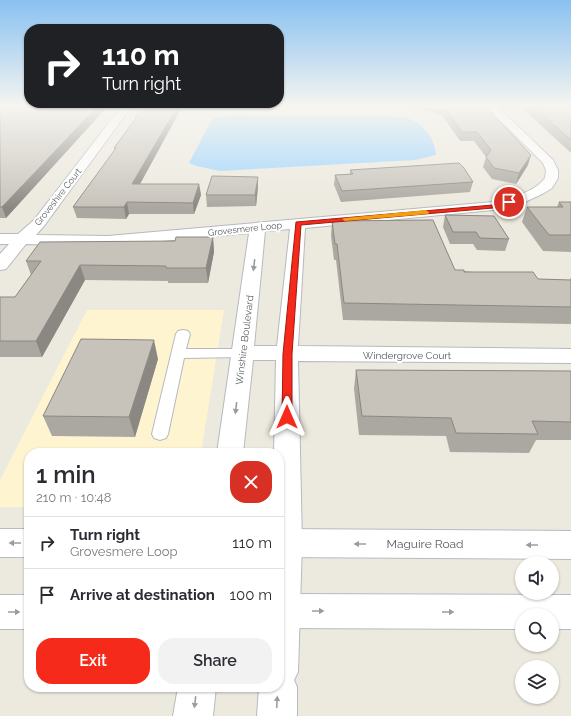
<!DOCTYPE html>
<html lang="en">
<head>
<meta charset="utf-8">
<style>
  body { margin:0; font-family:Raleway,sans-serif; background:#f2f2f3; color:#2b2b33; height:100vh; display:flex; flex-direction:column; font-size:15px; white-space:nowrap }
  * { box-sizing:border-box; margin:0 }
  p { font-size:13px; color:#7c7c81 }
  .icon { flex:none; width:22px; height:22px; fill:none; stroke:currentColor; stroke-width:2; stroke-linecap:round; stroke-linejoin:round }
  .map { position:relative; flex:1; overflow:hidden }
  .drawer { position:absolute; left:24px; top:448px; width:260px; height:244px; display:flex; flex-direction:column; background:#fff; border-radius:16px; box-shadow:0 1px 3px #0004 }
  .drawer>* { flex:none }
  .guide { position:absolute; left:24px; top:24px; width:260px; height:84px; border-radius:16px; box-shadow:0 1px 3px #0004; background:#202124; color:#fff; overflow:hidden }
  .tools { position:absolute; left:515px; top:556px; display:grid; gap:8px }
  .tools a { display:grid; place-items:center; width:44px; height:44px; border-radius:50%; background:#fff; box-shadow:0 1px 3px #0004; font-size:20px }
  .pin { position:absolute; display:grid; place-items:center; width:34px; height:34px; color:#fff; margin:-17px; border:2px solid #fff; border-radius:50%; box-shadow:0 1px 4px #0007 }
  .me { position:absolute; width:44px; margin:-22px; rotate:0deg; stroke-linejoin:round; filter:drop-shadow(0 0 3px #0008) }
  .turn { display:flex; align-items:center; gap:14px; height:84px; padding:0 12px; font-size:18px }
  .turn .icon { width:52px; height:52px; stroke-width:2.5 }
  .turn b { display:block; font-size:28px; line-height:34px }
  .round { display:grid; place-items:center; flex:none; width:42px; height:42px; border-radius:16px; background:#f2f2f3 }
  .summary { display:flex; align-items:center; justify-content:space-between; height:68px; padding:0 12px }
  h1 { font-size:24px; font-weight:600; line-height:30px }
  .cta { display:flex; gap:8px; margin-top:auto; padding:8px 12px }
  .cta a { flex:1; height:46px; border-radius:16px; background:#f62a1a; color:#fff; font-size:16px; font-weight:600; line-height:46px; text-align:center }
  .cta a+a { background:#f2f2f3; color:#2b2b33 }
  ul { padding:0; list-style:none }
  li { display:flex; align-items:center; gap:12px; height:52px; padding:0 12px; border-top:1px solid #e1e1e2 }
  li div { flex:1 }
  li b { display:block; font-size:15px }
  li em { font-style:normal }
  .map>svg:first-child { display:block }
  .commercial { fill:#fff4d0 }
  .water { fill:#9bd4ff }
  .lines { fill:none; stroke-linecap:round; stroke-linejoin:round }
  .lane-casing { stroke:#b6babf; stroke-width:2 }
  .street-casing { stroke:#b6babf; stroke-width:2 }
  .secondary-casing { stroke:#b7bbc2; stroke-width:2 }
  .lane { fill:#fff; fill-rule:evenodd }
  .street { fill:#fff; fill-rule:evenodd }
  .secondary { fill:#fff; fill-rule:evenodd }
  .wall { fill:#aba8a1 }
  .shaded-wall { fill:#8b8883 }
  .building { fill:#c7c3bb; stroke:#8b8883 }
  .oneway { fill:#9a9da0 }
  .route { fill:#f62a1a; stroke:#a01b11 }
  .slow { fill:#f59e0b }
  .labels { text-anchor:middle; stroke-width:4; stroke-linejoin:round; paint-order:stroke }
  .far-street-label { font-size:9px; fill:#575c61; stroke:#fff }
  .street-label { font-size:10px; fill:#575c61; stroke:#fff }
  .near-street-label { font-size:12px; fill:#575c61; stroke:#fff }
</style>
</head>
<body>
<div class="map">
<svg width="571" height="716" viewBox="0 0 571 716">
  <rect width="100%" height="100%" fill="#ece9de"/>
  <path class="commercial" d="M 87,310 L 224,310 L 201,453 L 29,453 L 29,507 L 0,507 L 0,480 Z"/>
  <path class="water" d="M 232,115 L 393,116 C 399,117 407,117 412,120 C 426,126 435,141 436,155 L 415,160 L 220,171 L 197,166 L 189,163 L 212,119 Z"/>
  <g class="lines">
    <defs>
      <path id="lane" d="M 183,330 L 188,331 L 190,334 L 186,349 L 243,349 L 248,350 L 250,353 L 248,356 L 243,357 L 184,358 L 168,434 L 166,438 L 160,440 L 154,438 L 152,434 L 176,334 L 178,331 Z"/>
      <path id="street" d="M 121,107 L 131,107 L 44,226 L 36,235 L 108,236 L 493,202 C 510,198 534,193 545,178 L 546,170 L 543,163 L 507,127 L 484,107 L 496,107 L 504,113 L 553,160 L 558,170 L 558,178 L 552,188 L 544,193 L 525,202 L 493,210 L 305,228 L 298,346 L 571,349 L 571,363 L 298,361 L 302,543 L 298,672 L 294,680 L 297,687 L 297,716 L 257,716 L 259,687 L 279,687 L 279,453 L 274,453 L 276,360 L 253,360 L 243,453 L 217,453 L 249,233 L 108,246 L 26,244 L 6,269 L 0,270 L 0,254 L 9,244 L 0,244 L 0,234 L 18,234 L 34,220 ZM 290,229 L 277,346 L 254,346 L 265,231 Z
        M 178,687 L 216,687 L 213,716 L 173,716 Z"/>
      <path id="secondary" d="M 0,529 L 29,529 L 29,557 L 0,557 Z
        M 279,529 L 571,531 L 571,559 L 279,557 Z
        M 279,594 L 571,595 L 571,629 L 552,629 L 552,615 L 522,615 L 522,629 L 279,628 Z
        M 0,595 L 29,595 L 29,629 L 0,629 Z"/>
    </defs>
    <use href="#lane" class="lane-casing"/>
    <use href="#street" class="street-casing"/>
    <use href="#secondary" class="secondary-casing"/>
    <use href="#lane" class="lane"/>
    <use href="#street" class="street"/>
    <use href="#secondary" class="secondary"/>
  </g>
  <path class="wall" d="M 0,107 L 107,107 L 6,218 L 0,218 Z
    M 143,107 L 182,107 L 140,184 L 199,184 L 201,195 L 194,214 L 129,214 L 126,219 L 77,218 L 73,207 L 114,151 L 114,148 L 135,120 L 135,118 Z
    M 406,107 L 486,107 L 528,165 L 516,184 L 492,179 L 483,167 L 486,157 L 474,141 L 460,141 L 442,115 L 416,108 Z
    M 499,107 L 571,107 L 571,153 L 523,109 L 501,109 Z
    M 350,170 L 473,182 L 470,192 L 341,202 L 334,185 L 335,175 L 350,174 Z
    M 258,187 L 256,206 L 207,207 L 206,195 Z
    M 559,202 L 571,202 L 571,252 L 543,251 L 522,222 L 527,207 L 557,207 Z
    M 445,215 L 509,239 L 505,251 L 477,250 L 473,244 L 450,244 L 443,227 Z
    M 332,221 L 455,270 L 538,279 L 570,280 L 571,277 L 571,324 L 343,320 L 336,260 L 334,260 L 331,236 Z
    M 213,237 L 214,252 L 208,283 L 168,283 L 168,281 L 85,280 L 42,357 L 0,357 L 0,297 L 15,297 L 31,275 L 26,261 L 175,241 Z
    M 158,359 L 135,437 L 52,436 L 43,416 Z
    M 356,370 L 571,371 L 571,440 L 536,440 L 529,453 L 450,452 L 446,436 L 359,435 L 354,389 Z"/>
  <path class="shaded-wall" d="M 97,107 L 107,107 L 6,218 L 2,207 Z
    M 177,107 L 182,107 L 134,195 L 132,184 Z
    M 531,155 L 528,165 L 516,184 L 519,173 Z
    M 258,177 L 258,187 L 256,206 L 255,195 Z
    M 199,184 L 201,195 L 194,214 L 193,203 Z
    M 127,202 L 129,214 L 126,219 L 124,207 Z
    M 213,237 L 214,252 L 208,283 L 206,268 Z
    M 80,265 L 85,280 L 42,357 L 36,341 Z
    M 154,340 L 158,359 L 135,437 L 129,417 Z"/>
  <path class="building" d="M 0,107 L 97,107 L 2,207 L 0,207 Z
    M 143,107 L 177,107 L 132,184 L 199,184 L 193,203 L 127,202 L 124,207 L 73,207 L 116,148 L 114,148 L 136,118 L 135,118 Z
    M 444,107 L 486,107 L 531,155 L 519,173 L 494,168 L 486,157 L 491,150 L 477,132 L 462,132 Z
    M 533,107 L 571,107 L 571,140 Z
    M 459,163 L 464,168 L 473,182 L 342,191 L 335,175 L 353,174 L 350,170 Z
    M 212,176 L 258,177 L 255,195 L 206,195 Z
    M 559,202 L 571,202 L 571,235 L 549,235 L 527,207 L 563,207 Z
    M 445,215 L 494,216 L 509,239 L 480,238 L 476,232 L 453,232 Z
    M 433,220 L 455,270 L 464,270 L 464,272 L 533,272 L 538,279 L 571,280 L 571,307 L 344,303 L 337,244 L 335,244 L 332,221 Z
    M 176,237 L 213,237 L 206,268 L 166,268 L 166,266 L 80,265 L 36,341 L 0,341 L 0,297 L 15,297 L 41,261 L 26,261 L 40,242 L 175,241 Z
    M 81,339 L 154,340 L 129,417 L 43,416 Z
    M 356,370 L 571,371 L 571,422 L 532,421 L 538,434 L 456,433 L 451,418 L 362,416 Z"/>
  <defs><path id="oneway-solid" d="M-6-.8H1V-3.2L6.5 0L1 3.2V.8H-6Z"/></defs>
  <g class="oneway">
    <use href="#oneway-solid" transform="translate(254 265) rotate(97)"/>
    <use href="#oneway-solid" transform="translate(236 408) rotate(97)"/>
    <use href="#oneway-solid" transform="translate(15 543) rotate(180)"/>
    <use href="#oneway-solid" transform="translate(360 544) rotate(-180)"/>
    <use href="#oneway-solid" transform="translate(532 545) rotate(-180)"/>
    <use href="#oneway-solid" transform="translate(318 611)"/>
    <use href="#oneway-solid" transform="translate(14 612)"/>
    <use href="#oneway-solid" transform="translate(448 612)"/>
    <use href="#oneway-solid" transform="translate(195 702) rotate(97)"/>
    <use href="#oneway-solid" transform="translate(277 702) rotate(-87)"/>
  </g>
  <linearGradient id="sky" x2="0" y2="1"><stop stop-color="#89c1f1"/><stop offset="0.51" stop-color="#f6f5f0"/><stop offset="1" stop-color="#f6f5f0" stop-opacity="0"/></linearGradient>
  <rect width="571" height="208" fill="url(#sky)"/>
  <path class="route" d="M 509,200 L 511,201 L 511,203 L 493,208 L 301,225 L 292,354 L 292,417 L 291,420 L 283,420 L 282,417 L 283,354 L 296,222 L 493,205 Z"/>
  <path class="slow" d="M 426,210 L 429,212 L 428,214 L 345,221 L 342,219 L 345,218 Z"/>
  <g class="labels">
    <g class="far-street-label">
      <text transform="translate(58 197) rotate(-52)" y="3">Groveshire Court</text>
      <text transform="translate(245 229) rotate(-6)" y="3">Grovesmere Loop</text>
    </g>
    <g class="street-label">
      <text transform="translate(244 340) rotate(-83)" y="4">Winshire Boulevard</text>
      <text x="407" y="359">Windergrove Court</text>
    </g>
    <g class="near-street-label">
      <text x="425" y="548">Maguire Road</text>
    </g>
  </g>
</svg>
<div class="tools">
<a><svg class="icon" aria-label="sound" viewBox="0 0 24 24"><path d="M4 9h4l5-4v14l-5-4H4zM17 9q2 3 0 6"/></svg></a>
<a><svg class="icon" aria-label="search" viewBox="0 0 24 24"><circle cx="10" cy="10" r="6"/><path d="M15 15l6 6"/></svg></a>
<a><svg class="icon" aria-label="layers" viewBox="0 0 24 24"><path d="M12 4l9 5-9 5-9-5zM3 14l9 5 9-5"/></svg></a>
</div>
<div class="pin" style="left:509px;top:202px;background:#d93025"><svg class="icon" aria-label="arrive" viewBox="0 0 24 24"><path d="M6 21V4h12l-3 4 3 4H6"/></svg></div>
<svg class="me" style="left:287px;top:417px" viewBox="-20 -20 40 40"><path d="M0-17L14 15 0 8-14 15z" fill="#f62a1a" stroke="#fff" stroke-width="4"/></svg>
<div class="guide">
<div class="turn"><svg class="icon" aria-label="right" viewBox="0 0 24 24"><path d="M7 20v-9h11M14 6l5 5-5 5"/></svg><div><b>110 m</b>Turn right</div></div>
</div>
<section class="drawer">
<div class="summary"><div><h1>1 min</h1><p>210 m · 10:48</p></div><a class="round" style="background:#d93025;color:#fff"><svg class="icon" aria-label="close" viewBox="0 0 24 24"><path d="M6 6l12 12M18 6L6 18"/></svg></a></div>
<ul>
<li><svg class="icon" aria-label="right" viewBox="0 0 24 24"><path d="M7 20v-9h11M14 6l5 5-5 5"/></svg><div><b>Turn right</b><p>Grovesmere Loop</p></div><em>110 m</em></li>
<li><svg class="icon" aria-label="arrive" viewBox="0 0 24 24"><path d="M6 21V4h12l-3 4 3 4H6"/></svg><div><b>Arrive at destination</b></div><em>100 m</em></li>
</ul>
<div class="cta"><a>Exit</a><a>Share</a></div>
</section>
</div>
</body>
</html>
